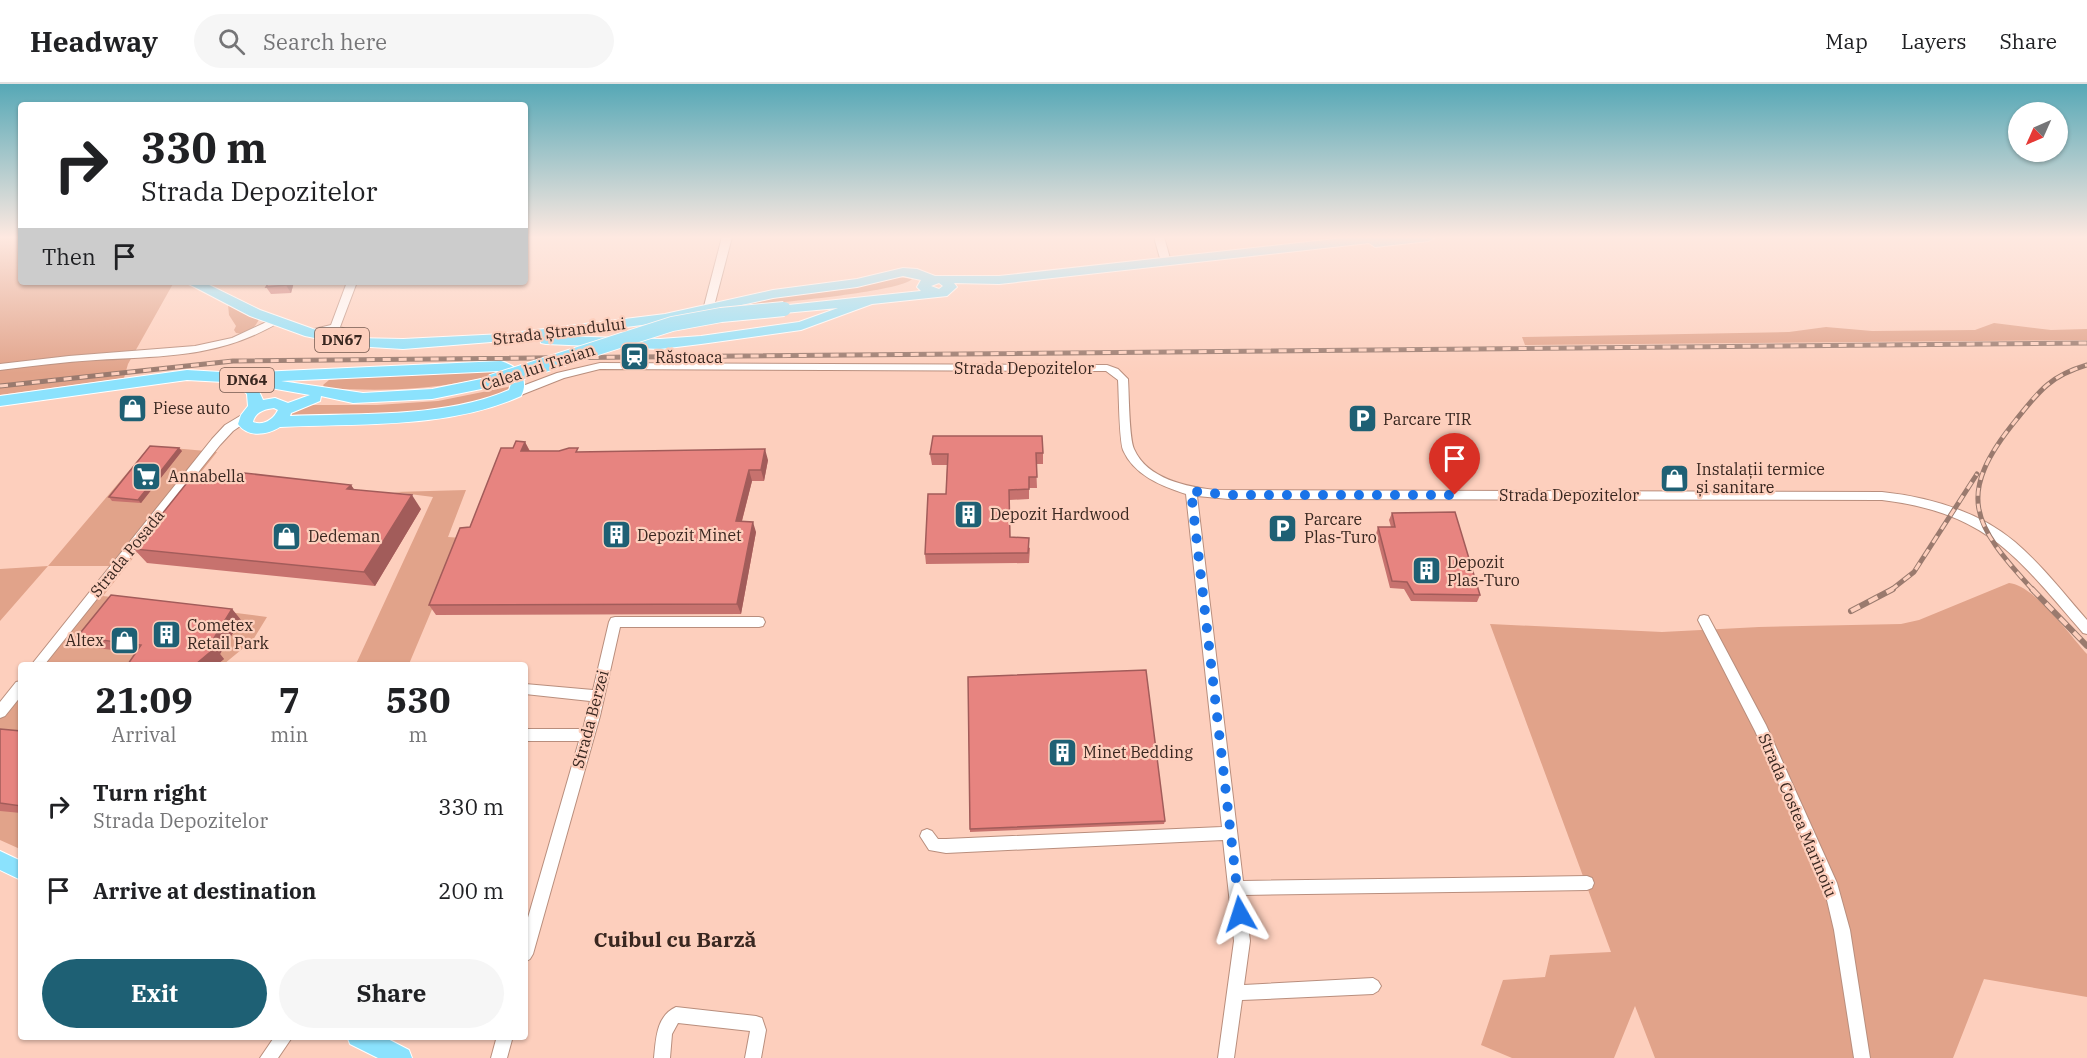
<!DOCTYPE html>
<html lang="en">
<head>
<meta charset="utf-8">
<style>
  body { margin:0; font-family:"IBM Plex Serif",serif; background:#f6f6f6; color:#202124; height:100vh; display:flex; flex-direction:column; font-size:22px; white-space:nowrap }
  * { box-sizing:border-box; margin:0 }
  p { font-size:20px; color:#757577 }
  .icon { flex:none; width:33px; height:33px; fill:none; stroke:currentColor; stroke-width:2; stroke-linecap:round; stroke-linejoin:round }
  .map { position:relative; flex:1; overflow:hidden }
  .panel { position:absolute; left:18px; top:578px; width:510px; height:378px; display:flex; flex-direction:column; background:#fff; border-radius:6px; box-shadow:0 2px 4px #0004 }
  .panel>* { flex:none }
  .banner { position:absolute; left:18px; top:18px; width:510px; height:183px; border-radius:6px; box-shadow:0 2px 4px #0004; background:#fff; color:#202124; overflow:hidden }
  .needle { width:39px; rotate:225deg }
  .tools { position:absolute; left:2008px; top:18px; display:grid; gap:12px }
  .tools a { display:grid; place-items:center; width:60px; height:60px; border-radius:50%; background:#fff; box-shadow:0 2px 4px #0004; font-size:30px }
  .pin { position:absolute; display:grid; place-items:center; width:51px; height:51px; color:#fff; margin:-62px -26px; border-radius:50% 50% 50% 0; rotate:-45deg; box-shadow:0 0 6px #0007 }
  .pin .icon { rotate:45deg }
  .me { position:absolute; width:66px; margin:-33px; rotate:354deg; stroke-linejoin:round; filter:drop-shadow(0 0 4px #0008) }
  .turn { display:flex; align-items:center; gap:21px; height:126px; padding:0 24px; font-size:27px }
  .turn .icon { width:78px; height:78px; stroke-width:2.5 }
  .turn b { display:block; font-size:42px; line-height:51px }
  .then { display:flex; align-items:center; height:57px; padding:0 24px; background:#0003; gap:12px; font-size:22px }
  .eta { display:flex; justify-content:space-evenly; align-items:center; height:102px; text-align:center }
  .eta b { font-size:36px; font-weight:700; line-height:42px }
  .action { display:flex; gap:12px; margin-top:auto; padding:12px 24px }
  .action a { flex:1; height:69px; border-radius:36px; background:#1e6074; color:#fff; font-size:24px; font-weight:700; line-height:69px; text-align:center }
  .action a+a { background:#f6f6f6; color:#202124 }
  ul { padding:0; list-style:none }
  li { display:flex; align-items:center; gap:18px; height:84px; padding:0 24px }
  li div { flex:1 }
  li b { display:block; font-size:22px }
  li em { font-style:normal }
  header { display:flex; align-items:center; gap:36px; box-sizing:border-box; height:84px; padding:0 30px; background:#fff; border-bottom:2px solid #e0e0e0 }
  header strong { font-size:28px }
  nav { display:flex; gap:33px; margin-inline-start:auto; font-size:21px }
  .search { width:420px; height:54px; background:#f6f6f6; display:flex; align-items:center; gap:15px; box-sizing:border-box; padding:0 21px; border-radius:33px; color:#757577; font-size:22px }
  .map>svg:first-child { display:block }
  .green { fill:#e1a38a }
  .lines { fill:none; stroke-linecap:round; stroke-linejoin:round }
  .minor-casing { stroke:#b98e7d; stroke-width:2 }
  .major-casing { stroke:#fff; stroke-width:2 }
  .minor { fill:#fff; fill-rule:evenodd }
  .major { fill:#8be2fd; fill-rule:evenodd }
  .rail-far1-casing { stroke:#9a7a6e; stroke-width:5 }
  .rail-casing { stroke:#9a7a6e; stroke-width:6 }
  .rail-far1 { stroke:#fdcfbd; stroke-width:3; stroke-dasharray:8; stroke-linecap:butt }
  .rail { stroke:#fdcfbd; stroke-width:4; stroke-dasharray:10; stroke-linecap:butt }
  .major-bridge-casing { stroke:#fff; stroke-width:16; stroke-linecap:butt }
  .major-bridge { stroke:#8be2fd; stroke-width:14 }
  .wall { fill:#c7726e }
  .shaded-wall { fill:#a25c5a }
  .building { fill:#e78480; stroke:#a25c5a; stroke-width:1.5 }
  .route { stroke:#1a73e8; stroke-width:10; stroke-dasharray:0 18 }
  .labels { text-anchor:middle; stroke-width:4.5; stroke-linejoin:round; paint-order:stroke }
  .shield { fill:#fdcfbd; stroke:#74594f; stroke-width:1.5 }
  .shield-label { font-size:15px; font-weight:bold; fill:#392720 }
  .street-label { font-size:16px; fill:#392720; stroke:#fdcfbd }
  .poi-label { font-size:16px; fill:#392720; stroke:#fdcfbd; text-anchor:start }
  .near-neighbourhood-label { font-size:21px; font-weight:bold; fill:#392720; stroke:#fdcfbd }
</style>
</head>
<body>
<header>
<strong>Headway</strong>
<div class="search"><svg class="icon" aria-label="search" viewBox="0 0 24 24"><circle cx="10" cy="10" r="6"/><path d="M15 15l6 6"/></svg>Search here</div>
<nav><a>Map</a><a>Layers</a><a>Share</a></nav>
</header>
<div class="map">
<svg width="2087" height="974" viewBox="0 0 2087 974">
  <rect width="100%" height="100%" fill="#fdcfbd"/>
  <path class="green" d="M 0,153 L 21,153 L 21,198 L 174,198 L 128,280 L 124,294 L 0,311 Z
    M 899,193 L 912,195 C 901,208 766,220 741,222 L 782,212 L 859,203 Z
    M 228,220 L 259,235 C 255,245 246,251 236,249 L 234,246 L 236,242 L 229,231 Z
    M 1994,239 L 2051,246 L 2087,245 L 2087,256 L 1525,261 L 1522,253 L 1789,248 L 1826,243 L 1872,247 L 1975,246 Z
    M 489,285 L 505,288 C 446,306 386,308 325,304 L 323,301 L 329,296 L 376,291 Z
    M 512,302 L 513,305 C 457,336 356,331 292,332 L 292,327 L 304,321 L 377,321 L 438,317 Z
    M 150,362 L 217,368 L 103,512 L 267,533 L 253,556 L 224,580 L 34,580 L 110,482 L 48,482 L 0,537 L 0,485 L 48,482 Z
    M 466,406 L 448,453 L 462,454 L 409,580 L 356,580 L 433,413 L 394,408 Z
    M 2009,499 C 2034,501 2069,550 2087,570 L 2087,913 L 1984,895 L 1953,974 L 1655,974 L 1635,922 L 1614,974 L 1512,974 L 1481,961 L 1503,896 L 1545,893 L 1550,871 L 1611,868 L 1490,540 L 1662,548 L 1759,543 L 1901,540 L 1919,536 Z
    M 21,597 L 21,764 L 20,765 L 0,756 L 0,622 Z"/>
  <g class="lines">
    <defs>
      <path id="minor" d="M 722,153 L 732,153 L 713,226 L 708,229 L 703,226 Z
        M 1154,153 L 1164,153 L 1171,178 L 1169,180 L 1166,181 L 1161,178 Z
        M 347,198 L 357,198 L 340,243 L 348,246 L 358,256 L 358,260 L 350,260 C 329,239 330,254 306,251 L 306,247 L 331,241 Z
        M 275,234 L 280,237 L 278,239 C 218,274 163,272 96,276 C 64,278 32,282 0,286 L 0,280 L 69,272 L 195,262 L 232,254 Z
        M 600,279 L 1107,281 L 1118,285 L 1128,295 C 1129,310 1129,354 1134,365 C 1147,395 1187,403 1215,406 L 1882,408 C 1929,413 1978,427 2015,458 C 2042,481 2064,510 2087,536 L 2087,550 L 2083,549 C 2017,473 1988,429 1882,416 L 1229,415 L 1197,412 L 1243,797 L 1587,792 L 1592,794 L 1594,799 L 1592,804 L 1587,806 L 1244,811 L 1250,857 L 1244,901 L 1373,894 L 1378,897 L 1381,902 L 1378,907 L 1373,910 L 1242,916 L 1234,974 L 1218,974 L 1234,857 L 1223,756 L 946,769 L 929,766 L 920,752 L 922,747 L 927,745 L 932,747 L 938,755 L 946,755 L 1222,743 L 1186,410 C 1161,402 1134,391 1123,366 C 1119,354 1119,311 1118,296 L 1106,287 L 600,285 L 564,294 L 516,313 L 511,309 L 512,306 L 557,289 Z
        M 245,329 L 250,333 L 249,336 L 233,347 L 220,361 L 45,580 L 32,580 L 212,355 L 225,341 Z
        M 1704,531 L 1708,532 L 1766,641 L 1837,799 L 1850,846 L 1870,974 L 1854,974 L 1834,846 L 1823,799 L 1755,647 L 1698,536 L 1700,532 Z
        M 615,533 L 759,533 L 763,534 L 765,538 L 763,542 L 759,543 L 620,543 L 600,632 L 533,870 L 530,875 L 525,878 L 525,844 L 579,657 L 525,657 L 525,645 L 583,645 L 590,617 L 525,610 L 525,600 L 593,606 L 609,538 L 611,534 Z
        M 21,597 L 21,612 L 5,632 L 0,634 L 0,618 L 16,598 Z
        M 676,923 L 756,932 L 762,934 L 766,946 L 761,974 L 745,974 L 750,947 L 678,939 L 672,950 L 670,974 L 654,974 C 656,955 656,932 676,923 Z
        M 275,952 L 293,952 L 278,974 L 260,974 Z
        M 497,952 L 513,952 L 507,974 L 491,974 Z"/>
      <path id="major" d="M 1353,153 L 1435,153 L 1429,157 L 1375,163 L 1369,159 L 999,200 L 954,199 L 957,203 L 947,212 L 872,220 L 801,246 L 701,260 L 660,265 L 546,260 L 541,259 L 540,254 L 403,265 L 354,262 L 305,252 L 250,232 L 185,198 L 203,198 L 260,226 L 313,245 L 354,254 L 403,255 L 503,250 L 665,230 L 773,206 L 857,195 L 903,184 L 917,185 L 935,192 L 999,192 ZM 903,192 L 921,196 L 917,203 L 921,207 L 779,222 L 777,225 L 779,228 L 784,229 L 838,224 L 799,238 L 701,252 L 660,255 L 556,252 L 665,238 L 773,214 L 857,203 ZM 939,199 L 943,202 L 939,205 L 931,202 Z
        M 501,277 C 518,282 530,295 521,312 C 448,345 359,339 280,343 C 267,351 248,354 238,340 L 241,331 L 248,322 L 247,310 L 240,303 L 242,299 L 187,296 L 0,322 L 0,312 L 187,286 L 237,289 ZM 499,287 L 508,292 L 511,300 L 509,306 C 445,334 359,329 290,332 L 291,329 L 320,317 L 321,312 L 353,319 L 432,315 L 491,303 L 498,298 L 491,293 L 432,305 L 363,309 L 281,297 ZM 264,297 L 265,303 L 310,311 L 288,319 L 275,314 L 263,316 L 257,303 L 249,299 ZM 274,324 L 278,326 C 273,336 263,342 253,338 C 255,328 265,325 274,324 Z
        M 0,767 L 21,777 L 21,796 L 0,786 Z
        M 347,952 L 382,952 L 409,966 L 412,974 L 378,974 L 350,960 Z"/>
    </defs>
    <use href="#minor" class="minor-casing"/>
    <use href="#major" class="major-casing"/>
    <use href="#minor" class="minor"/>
    <use href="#major" class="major"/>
    <defs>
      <path id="rail-far1" d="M 0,302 L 233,277 L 2087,259
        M 1891,506 L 1914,488 L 1977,390
        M 2033,506 C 1972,440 1955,411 2016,336 C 2039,307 2050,292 2087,281"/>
      <path id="rail" d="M 2032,505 L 2087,562
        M 1851,527 L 1893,505"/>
    </defs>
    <use href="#rail-far1" class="rail-far1-casing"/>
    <use href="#rail" class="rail-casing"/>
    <use href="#rail-far1" class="rail-far1"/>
    <use href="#rail" class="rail"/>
    <defs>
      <path id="major-bridge" d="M 491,298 L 672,240 L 721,231 L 784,225"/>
    </defs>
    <use href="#major-bridge" class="major-bridge-casing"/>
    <use href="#major-bridge" class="major-bridge"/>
  </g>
  <path class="wall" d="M 269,198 L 294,198 L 291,209 L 271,210 L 266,203 Z
    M 525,358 L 530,367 L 768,376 L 764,397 L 752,397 L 742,437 L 756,448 L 741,530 L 436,531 L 429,521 L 513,364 Z
    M 179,364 L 182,367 L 141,419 L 112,417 L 109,413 Z
    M 1043,369 L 1043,380 L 1036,380 L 1037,404 L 1029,404 L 1029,415 L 1009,416 L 1010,453 L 1030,464 L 1029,479 L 926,480 L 925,470 L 946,410 L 947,381 L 932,381 L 930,370 Z
    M 351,401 L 354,406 L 421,425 L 375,502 L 147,479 L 134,465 Z
    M 1392,429 L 1480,511 L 1477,518 L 1411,517 L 1404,505 L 1390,504 L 1376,450 L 1378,443 L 1391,443 L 1389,436 Z
    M 232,525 L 241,536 L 220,570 L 224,575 L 218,580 L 128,580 L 136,569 L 89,563 L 77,553 Z
    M 968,593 L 1165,737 L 1164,740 L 970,748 Z
    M 0,645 L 21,647 L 21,729 L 0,727 Z"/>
  <path class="shaded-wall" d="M 287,198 L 294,198 L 291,209 L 286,201 Z
    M 525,358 L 530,368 L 521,367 Z
    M 179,364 L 182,367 L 141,419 L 138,416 Z
    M 765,365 L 768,376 L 764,397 L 761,386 Z
    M 749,386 L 752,397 L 739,448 L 736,437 Z
    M 351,401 L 361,415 L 347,405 Z
    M 412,411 L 421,425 L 375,502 L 364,488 Z
    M 753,438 L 756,448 L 741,530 L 737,520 Z
    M 232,525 L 241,536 L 220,570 L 224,575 L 218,580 L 196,580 L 209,562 Z"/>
  <path class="building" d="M 269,198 L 287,198 L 286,201 L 266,203 Z
    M 933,352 L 1042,352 L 1043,369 L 1036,369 L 1037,393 L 1029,393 L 1029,405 L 1009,406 L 1010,453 L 1029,454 L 1028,469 L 925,470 L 928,410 L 946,410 L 948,370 L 930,370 Z
    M 516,357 L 525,358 L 521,367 L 559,367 L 569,364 L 578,364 L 576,368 L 765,365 L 761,386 L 749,386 L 736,437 L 753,438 L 737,520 L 429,521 L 460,444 L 470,443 L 501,364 L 513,364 Z
    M 150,362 L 179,364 L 138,416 L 109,413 Z
    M 244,389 L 351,401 L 347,405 L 412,411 L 364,488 L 134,465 L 194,390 L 241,393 Z
    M 1455,428 L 1480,511 L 1414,510 L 1407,498 L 1392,497 L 1378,443 L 1395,443 L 1392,429 Z
    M 111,511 L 232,525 L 209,562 L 215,564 L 196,580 L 128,580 L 141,561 L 77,553 Z
    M 1146,586 L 1165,737 L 970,745 L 968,593 Z
    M 0,645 L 21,647 L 21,722 L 0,719 Z"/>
  <linearGradient id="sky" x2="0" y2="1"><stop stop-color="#56a8b6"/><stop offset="0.53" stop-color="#fee9e1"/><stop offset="1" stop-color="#fee9e1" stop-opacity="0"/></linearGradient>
  <rect width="2087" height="289" fill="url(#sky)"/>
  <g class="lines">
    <path class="route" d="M 1240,830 L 1191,407 L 1229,411 L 1455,411"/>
  </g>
  <defs>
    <symbol id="station-square" viewBox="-11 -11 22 22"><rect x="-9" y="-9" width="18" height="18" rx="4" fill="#1e6074" stroke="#fdcfbd"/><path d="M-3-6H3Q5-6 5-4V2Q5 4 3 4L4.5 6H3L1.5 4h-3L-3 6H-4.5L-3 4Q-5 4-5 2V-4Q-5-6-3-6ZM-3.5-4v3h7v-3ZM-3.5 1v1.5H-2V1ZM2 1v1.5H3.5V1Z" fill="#fff"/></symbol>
    <symbol id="shop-square" viewBox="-11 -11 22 22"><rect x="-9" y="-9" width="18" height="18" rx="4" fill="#1e6074" stroke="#fdcfbd"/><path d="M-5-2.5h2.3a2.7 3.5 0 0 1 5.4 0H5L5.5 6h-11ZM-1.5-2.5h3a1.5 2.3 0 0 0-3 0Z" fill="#fff"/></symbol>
    <symbol id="parking-square" viewBox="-11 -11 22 22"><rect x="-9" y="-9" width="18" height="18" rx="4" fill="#1e6074" stroke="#fdcfbd"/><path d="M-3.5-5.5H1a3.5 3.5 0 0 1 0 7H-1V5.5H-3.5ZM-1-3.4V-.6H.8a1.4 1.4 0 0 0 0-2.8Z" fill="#fff"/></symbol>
    <symbol id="supermarket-square" viewBox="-11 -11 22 22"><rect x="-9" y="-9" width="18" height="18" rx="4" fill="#1e6074" stroke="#fdcfbd"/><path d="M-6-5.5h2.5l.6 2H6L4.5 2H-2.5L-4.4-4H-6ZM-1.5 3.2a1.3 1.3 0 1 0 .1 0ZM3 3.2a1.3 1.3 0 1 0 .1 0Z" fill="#fff"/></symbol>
    <symbol id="building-square" viewBox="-11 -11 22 22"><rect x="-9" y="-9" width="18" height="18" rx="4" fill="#1e6074" stroke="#fdcfbd"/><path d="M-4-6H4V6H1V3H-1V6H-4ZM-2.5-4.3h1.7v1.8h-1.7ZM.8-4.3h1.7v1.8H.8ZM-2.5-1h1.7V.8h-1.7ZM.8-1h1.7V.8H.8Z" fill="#fff"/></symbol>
  </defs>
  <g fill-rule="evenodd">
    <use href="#station-square" x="618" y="256" width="33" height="33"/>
    <use href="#shop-square" x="116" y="308" width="33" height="33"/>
    <use href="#parking-square" x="1346" y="318" width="33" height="33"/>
    <use href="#supermarket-square" x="130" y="376" width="33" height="33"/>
    <use href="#shop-square" x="1658" y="378" width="33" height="33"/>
    <use href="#building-square" x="952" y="414" width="33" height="33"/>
    <use href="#parking-square" x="1266" y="428" width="33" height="33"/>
    <use href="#building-square" x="600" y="434" width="33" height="33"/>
    <use href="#shop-square" x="270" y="436" width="33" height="33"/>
    <use href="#building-square" x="1410" y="470" width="33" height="33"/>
    <use href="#building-square" x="150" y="534" width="33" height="33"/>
    <use href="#shop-square" x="108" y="540" width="33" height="33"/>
    <use href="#building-square" x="1046" y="652" width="33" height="33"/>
  </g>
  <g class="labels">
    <g class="shield">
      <rect x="315" y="244" width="54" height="24" rx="4.5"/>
      <rect x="220" y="284" width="54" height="24" rx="4.5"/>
    </g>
    <g class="shield-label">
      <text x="342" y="261">DN67</text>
      <text x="247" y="301">DN64</text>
    </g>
    <g class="street-label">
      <text transform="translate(559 247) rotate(-7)" y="6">Strada Ștrandului</text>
      <text transform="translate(538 283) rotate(-18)" y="6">Calea lui Traian</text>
      <text x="1024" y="290">Strada Depozitelor</text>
      <text x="1569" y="417">Strada Depozitelor</text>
      <text transform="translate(127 469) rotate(-51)" y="6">Strada Posada</text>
      <text transform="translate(590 635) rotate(-75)" y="6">Strada Berzei</text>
      <text transform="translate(1798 731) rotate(67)" y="6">Strada Costea Marinoiu</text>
    </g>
    <g class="poi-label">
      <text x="655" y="279">Răstoaca</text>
      <text x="153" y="330">Piese auto</text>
      <text x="1383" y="341">Parcare TIR</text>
      <text x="1696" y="391">Instalații termice<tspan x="1696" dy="18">și sanitare</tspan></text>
      <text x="168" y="398">Annabella</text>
      <text x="990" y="436">Depozit Hardwood</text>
      <text x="1304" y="441">Parcare<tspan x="1304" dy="18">Plas-Turo</tspan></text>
      <text x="637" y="457">Depozit Minet</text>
      <text x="308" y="458">Dedeman</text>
      <text x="1447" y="484">Depozit<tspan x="1447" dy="18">Plas-Turo</tspan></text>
      <text x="187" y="547">Cometex<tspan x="187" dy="18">Retail Park</tspan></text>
      <text x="104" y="562" text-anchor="end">Altex</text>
      <text x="1083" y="674">Minet Bedding</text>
    </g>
    <g class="near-neighbourhood-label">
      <text x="675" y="863">Cuibul cu Barză</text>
    </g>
  </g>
</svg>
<div class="tools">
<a><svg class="needle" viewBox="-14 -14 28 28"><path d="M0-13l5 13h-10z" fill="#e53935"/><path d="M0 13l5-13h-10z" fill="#757577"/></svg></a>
</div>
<div class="pin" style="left:1455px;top:411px;background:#d93025"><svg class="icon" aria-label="arrive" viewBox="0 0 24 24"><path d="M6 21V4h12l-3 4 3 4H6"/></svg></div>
<svg class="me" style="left:1240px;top:830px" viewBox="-20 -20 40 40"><path d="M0-17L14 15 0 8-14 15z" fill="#1a73e8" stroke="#fff" stroke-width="4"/></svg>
<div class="banner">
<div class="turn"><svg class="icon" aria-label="right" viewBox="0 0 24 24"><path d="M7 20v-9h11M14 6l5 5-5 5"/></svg><div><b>330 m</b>Strada Depozitelor</div></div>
<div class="then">Then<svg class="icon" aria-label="arrive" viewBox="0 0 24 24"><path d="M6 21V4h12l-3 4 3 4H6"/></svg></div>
</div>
<section class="panel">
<div class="eta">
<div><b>21:09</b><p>Arrival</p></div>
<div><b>7</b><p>min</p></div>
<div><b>530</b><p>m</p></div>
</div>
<ul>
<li><svg class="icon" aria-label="right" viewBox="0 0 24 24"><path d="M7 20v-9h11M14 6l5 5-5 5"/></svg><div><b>Turn right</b><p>Strada Depozitelor</p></div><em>330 m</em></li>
<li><svg class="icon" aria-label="arrive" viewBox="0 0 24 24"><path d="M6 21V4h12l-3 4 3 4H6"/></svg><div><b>Arrive at destination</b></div><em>200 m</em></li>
</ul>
<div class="action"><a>Exit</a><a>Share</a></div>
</section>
</div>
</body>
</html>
